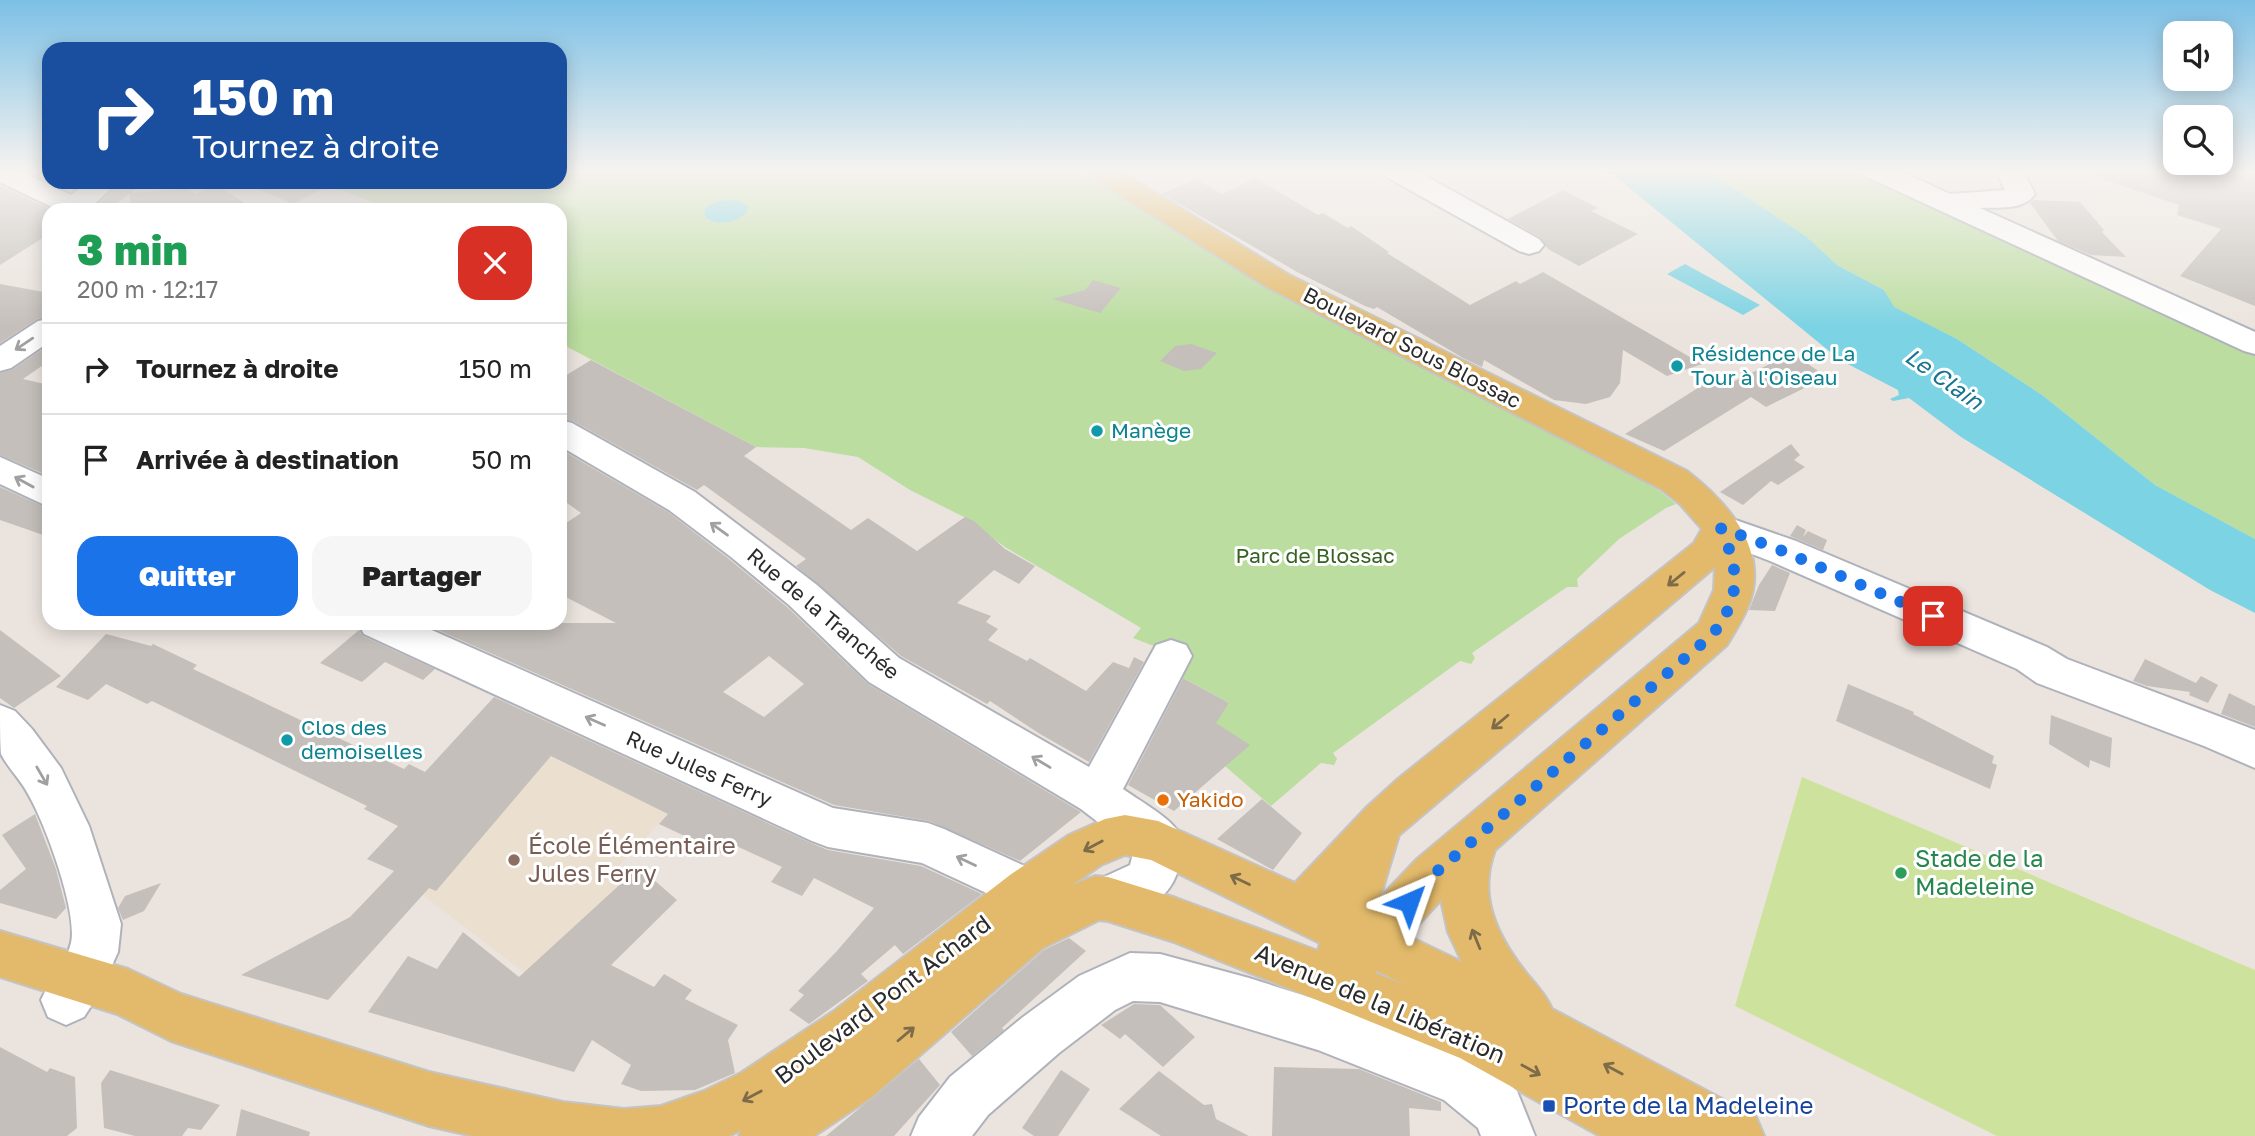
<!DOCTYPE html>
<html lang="fr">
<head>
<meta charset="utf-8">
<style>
  body { margin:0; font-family:"Golos Text",sans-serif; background:#f6f6f6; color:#222; height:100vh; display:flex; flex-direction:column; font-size:26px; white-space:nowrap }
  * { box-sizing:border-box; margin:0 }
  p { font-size:23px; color:#767676 }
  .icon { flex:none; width:38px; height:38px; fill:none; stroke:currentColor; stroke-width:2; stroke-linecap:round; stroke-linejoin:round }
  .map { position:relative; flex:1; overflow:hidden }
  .details { position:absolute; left:42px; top:203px; width:525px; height:427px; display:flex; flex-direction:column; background:#fff; border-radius:21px; box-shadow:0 4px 18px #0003 }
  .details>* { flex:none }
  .hud { position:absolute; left:42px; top:42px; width:525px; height:147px; border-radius:21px; box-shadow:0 4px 18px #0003; background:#1a4fa0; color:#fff; overflow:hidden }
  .controls { position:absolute; left:2163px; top:21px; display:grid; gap:14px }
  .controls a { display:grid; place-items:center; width:70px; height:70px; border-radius:14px; background:#fff; box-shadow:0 4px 18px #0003; font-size:35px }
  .pin { position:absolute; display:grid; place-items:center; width:60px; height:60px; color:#fff; margin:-30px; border-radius:14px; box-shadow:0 4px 10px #0006 }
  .me { position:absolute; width:77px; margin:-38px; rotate:43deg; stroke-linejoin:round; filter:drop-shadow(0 0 5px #0008) }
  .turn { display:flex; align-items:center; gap:24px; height:147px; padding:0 35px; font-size:32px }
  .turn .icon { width:91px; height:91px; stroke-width:2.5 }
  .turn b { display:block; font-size:49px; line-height:60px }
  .round { display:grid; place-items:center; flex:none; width:74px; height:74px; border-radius:21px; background:#f6f6f6 }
  .head { display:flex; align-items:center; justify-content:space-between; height:119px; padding:0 35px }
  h1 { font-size:42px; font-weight:800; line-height:52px; color:#1e9e55 }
  .action { display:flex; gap:14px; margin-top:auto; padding:14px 35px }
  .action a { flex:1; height:80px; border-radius:21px; background:#1a73e8; color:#fff; font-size:28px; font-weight:800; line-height:80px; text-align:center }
  .action a+a { background:#f6f6f6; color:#222 }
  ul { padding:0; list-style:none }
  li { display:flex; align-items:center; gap:21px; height:91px; padding:0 35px; border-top:2px solid #e0e0e0 }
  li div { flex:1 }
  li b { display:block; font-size:26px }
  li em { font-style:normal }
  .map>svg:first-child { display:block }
  .education { fill:#ebdfcf }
  .green { fill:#bbdda0 }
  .pitch { fill:#cde39d }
  .water { fill:#7bd3e3 }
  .building { fill:#c4bfba; fill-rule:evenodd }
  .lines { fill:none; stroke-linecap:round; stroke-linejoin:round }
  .minor-casing { stroke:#afb2ba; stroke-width:4 }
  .major-casing { stroke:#c4c4c4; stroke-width:4 }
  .minor { fill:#fff; fill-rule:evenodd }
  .major { fill:#e3ba6b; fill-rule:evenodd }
  .oneway { stroke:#a0a0a0 }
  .oneway2 { stroke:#7e6b48 }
  .route { stroke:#1a73e8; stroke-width:12; stroke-dasharray:0 21.6 }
  .culture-dot { fill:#0f9aa8; stroke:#fff; stroke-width:2.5 }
  .food-dot { fill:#e8710a; stroke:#fff; stroke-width:2.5 }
  .education-dot { fill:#8d6e63; stroke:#fff; stroke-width:2.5 }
  .leisure-dot { fill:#2e9e5b; stroke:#fff; stroke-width:2.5 }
  .transit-dot { fill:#1a4fb4; stroke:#fff; stroke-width:2.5 }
  .labels { text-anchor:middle; stroke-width:6; stroke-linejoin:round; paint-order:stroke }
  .street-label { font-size:21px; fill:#2b2b2b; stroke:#fff }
  .culture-label { font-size:21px; fill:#0d838f; stroke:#fff; text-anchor:start }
  .park-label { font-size:21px; fill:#356121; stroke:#fff }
  .food-label { font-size:21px; fill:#c56008; stroke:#fff; text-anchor:start }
  .water-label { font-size:23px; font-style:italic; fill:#1a748f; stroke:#fff }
  .near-education-label { font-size:24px; fill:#785e54; stroke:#fff; text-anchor:start }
  .near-leisure-label { font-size:24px; fill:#27864d; stroke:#fff; text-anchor:start }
  .near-street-label { font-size:24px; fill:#2b2b2b; stroke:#fff }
  .near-transit-label { font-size:24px; fill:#164399; stroke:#fff; text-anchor:start }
</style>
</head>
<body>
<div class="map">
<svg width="2255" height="1136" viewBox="0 0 2255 1136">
  <rect width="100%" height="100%" fill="#ebe4de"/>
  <path class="education" d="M 536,709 L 692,780 L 668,814 L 613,872 L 661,916 L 569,1007 L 393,872 Z"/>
  <path class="green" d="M 560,169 L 1074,169 L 1273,287 L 1521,411 L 1660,491 L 1676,504 L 1666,508 L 1619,539 L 1577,579 L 1578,587 L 1567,587 L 1472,653 L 1475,658 L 1471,664 L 1460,661 L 1333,753 L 1337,759 L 1334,765 L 1321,763 L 1271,806 L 1225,766 L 1215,722 L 1229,703 L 1178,675 L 1159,648 L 1133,638 L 1141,628 L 1005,547 L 964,517 L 910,490 L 858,457 L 804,448 L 756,447 L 560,343 L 560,210 L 379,210 L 373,207 L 377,204 L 320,182 L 560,182 Z
    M 1709,169 L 1862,169 L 2255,350 L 2255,539 L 2155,485 L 2042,395 L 1957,339 L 1893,307 L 1884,290 L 1837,265 L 1807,237 L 1714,175 Z"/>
  <path class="pitch" d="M 1802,777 L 2255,970 L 2255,1136 L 1997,1136 L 1735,1006 Z"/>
  <path class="water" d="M 1599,169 L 1709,169 L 1714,175 L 1807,237 L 1837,265 L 1884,290 L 1894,307 L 1957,339 L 2042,395 L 2155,485 L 2255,539 L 2255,613 L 2210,590 L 1961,437 L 1909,398 L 1893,401 L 1890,399 L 1899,395 L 1898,390 L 1840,360 L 1616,177 Z
    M 724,200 L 739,200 L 748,206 L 747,212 C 736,223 720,226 706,218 L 704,211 L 709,205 Z
    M 1685,264 L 1760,305 L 1743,315 L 1667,274 Z"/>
  <path class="building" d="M 2084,169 L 2255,169 L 2255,306 L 2180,276 L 2221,229 L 2177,215 L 2179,205 L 2084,173 Z
    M 1255,178 L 1318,215 L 1323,213 L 1348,228 L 1351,226 L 1389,252 L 1387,253 L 1470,305 L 1516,281 L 1520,284 L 1543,272 L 1702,364 L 1667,376 L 1623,350 L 1620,383 L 1610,397 L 1586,404 L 1554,400 L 1484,360 L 1482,367 L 1463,358 L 1377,307 L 1374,309 L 1365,306 L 1299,273 L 1162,194 L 1196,179 L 1222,194 Z
    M 121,182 L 143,182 L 131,193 L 188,189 L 195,194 L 217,185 L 255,210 L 130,210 L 130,193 L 109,210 L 98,210 L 96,206 Z
    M 242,182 L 336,182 L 293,204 Z
    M 0,185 L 52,210 L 49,210 L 49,234 L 0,265 Z
    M 1563,190 L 1598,208 L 1591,211 L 1638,234 L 1579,266 L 1548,249 L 1540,237 L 1508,219 Z
    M 2033,200 L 2080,202 L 2104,230 L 2102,232 L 2126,257 L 2091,255 L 2058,241 L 2030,203 Z
    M 1093,280 L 1121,288 L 1100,313 L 1052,299 L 1085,290 Z
    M 0,284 L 49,293 L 49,317 L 37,319 L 0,343 Z
    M 1191,344 L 1217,353 L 1201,369 L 1184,371 L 1160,361 L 1175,346 Z
    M 49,345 L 49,361 L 23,379 L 49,385 L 49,476 L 0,455 L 0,373 L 12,370 Z
    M 1792,353 L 1827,377 L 1766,407 L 1751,397 L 1664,451 L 1625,434 L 1720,374 L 1733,382 Z
    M 591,360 L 756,447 L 744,456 L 851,530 L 868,518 L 917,551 L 965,517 L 974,521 L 1005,549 L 1035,566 L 1019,584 L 994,570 L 957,603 L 991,616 L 986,622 L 998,629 L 988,640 L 1027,661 L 1030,658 L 1086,691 L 1113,662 L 1129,668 L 1134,657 L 1144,662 L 1089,762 L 1040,734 L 990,701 L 987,704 L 901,656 L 796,566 L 806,559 L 704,485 L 697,490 L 573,421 L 560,418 L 560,379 Z
    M 1791,444 L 1800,455 L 1794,460 L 1805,467 L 1778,485 L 1771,481 L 1743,505 L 1720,492 Z
    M 560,449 L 668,512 L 729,559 L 787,607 L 868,684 L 1081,812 L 1020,861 L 929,821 L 834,805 L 422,623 L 616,623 L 560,594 L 560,527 L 581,513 L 560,498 ZM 769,656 L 804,684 L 764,717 L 723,692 Z
    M 0,487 L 49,509 L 49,537 L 0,520 Z
    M 1797,525 L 1806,530 L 1803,537 L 1808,531 L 1827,540 L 1823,550 L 1790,536 Z
    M 1772,565 L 1790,573 L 1775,611 L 1749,610 L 1759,585 Z
    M 0,630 L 61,676 L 14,708 L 0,698 Z
    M 359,630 L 363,636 L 435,669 L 423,680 L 385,662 L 362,682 L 320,663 Z
    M 106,634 L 151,646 L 153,644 L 197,665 L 193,669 L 404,769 L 409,764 L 425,772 L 494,697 L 811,843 L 828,850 L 921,866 L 982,894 L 903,954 L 895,945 L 861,974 L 868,981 L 809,1024 L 789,1010 L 804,995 L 798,991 L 836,952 L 874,908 L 814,878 L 802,896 L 771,882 L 782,867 L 730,843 L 721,853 L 659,824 L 668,814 L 551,756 L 436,891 L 429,888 L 328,1000 L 241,975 L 350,917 L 394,871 L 367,859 L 398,826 L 364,809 L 367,806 L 152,701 L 147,704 L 106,684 L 88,700 L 56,687 Z
    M 2145,659 L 2196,683 L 2201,676 L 2218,685 L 2208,703 L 2189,695 L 2190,692 L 2147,686 L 2133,681 Z
    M 1183,678 L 1229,703 L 1216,723 L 1250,745 L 1174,811 L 1128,785 Z
    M 1848,684 L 1914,712 L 1913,714 L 1994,756 L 1992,763 L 1997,765 L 1990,789 L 1836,721 Z
    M 2229,693 L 2255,706 L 2255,727 L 2221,714 Z
    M 2051,715 L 2112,738 L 2110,768 L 2090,760 L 2089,768 L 2049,744 Z
    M 1262,799 L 1302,833 L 1273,870 L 1217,839 Z
    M 35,814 L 56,869 L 66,908 L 56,919 L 0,903 L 0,890 L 26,869 L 2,835 Z
    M 639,867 L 677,900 L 611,965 L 654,987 L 664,974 L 692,990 L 685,999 L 738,1025 L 728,1040 L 735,1073 L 695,1090 L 641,1091 L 621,1084 L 631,1065 L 592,1040 L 574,1072 L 368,1012 L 408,956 L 437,969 L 463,932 L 519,977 Z
    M 161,883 L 144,911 L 123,920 L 118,908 L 125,896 Z
    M 1069,938 L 1086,951 L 1002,1028 L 1004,1030 L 972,1056 L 951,1032 L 1044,950 Z
    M 1134,1004 L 1160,1005 L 1195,1037 L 1163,1067 L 1125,1034 L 1120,1039 L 1101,1025 Z
    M 0,1047 L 47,1072 L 50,1068 L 75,1077 L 77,1128 L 67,1136 L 0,1136 Z
    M 919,1059 L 940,1085 L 894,1136 L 826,1136 Z
    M 1274,1067 L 1359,1069 L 1441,1102 L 1441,1111 L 1409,1108 L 1410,1136 L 1272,1136 Z
    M 110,1070 L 161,1086 L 220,1105 L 201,1130 L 188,1128 L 182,1136 L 135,1136 L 104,1128 L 101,1083 Z
    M 1061,1070 L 1090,1089 L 1058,1136 L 1034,1136 L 1022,1128 Z
    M 1159,1071 L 1204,1105 L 1212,1104 L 1216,1119 L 1249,1136 L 1161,1136 L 1119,1109 Z
    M 241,1109 L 310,1132 L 309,1136 L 236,1136 Z"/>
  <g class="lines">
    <defs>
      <path id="minor" d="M 0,169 L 16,169 L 71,195 L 87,182 L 118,182 L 92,206 L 95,210 L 58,210 L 0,182 Z
        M 1380,169 L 1413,169 L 1539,239 L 1544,245 L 1539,251 L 1529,254 L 1519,251 L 1383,175 Z
        M 1860,169 L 1896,169 L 1950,194 L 2005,190 L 1995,169 L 2022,169 L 2035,194 C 2023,211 1999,207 1980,208 L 2255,332 L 2255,354 L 2244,351 L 1863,175 Z
        M 49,319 L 49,342 L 11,368 L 0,371 L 0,346 L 38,321 Z
        M 560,420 L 572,423 L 695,492 L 817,585 L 899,658 L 1089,767 L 1156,645 L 1171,640 L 1186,645 L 1192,656 L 1123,789 C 1137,799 1167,816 1176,829 C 1187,848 1179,881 1163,895 C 1149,908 1126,914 1108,921 L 1091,915 L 1084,899 L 1091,883 L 1130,865 L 1134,850 L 1081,809 L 869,682 L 789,605 L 731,557 L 669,510 L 560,446 Z
        M 0,457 L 49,479 L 49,507 L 0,484 Z
        M 1721,515 L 1796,541 L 2047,647 L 2067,659 L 2255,730 L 2255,768 L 2204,746 L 2037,683 L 2017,669 L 1770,561 L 1708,537 L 1702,528 L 1708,519 Z
        M 358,623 L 416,623 L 833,808 L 928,823 L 944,829 L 1044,875 L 1051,890 L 1044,905 L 1027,912 L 922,863 L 828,847 L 812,841 L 364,634 Z
        M 0,705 L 15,711 L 32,729 L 61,768 L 89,826 L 121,924 L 118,952 L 99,994 L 84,1017 L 66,1025 L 48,1017 L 41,1000 C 49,981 66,964 71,943 C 78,912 45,823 28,794 C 21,780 8,768 1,754 C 0,742 0,719 0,705 Z
        M 1130,953 L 1160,954 L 1249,978 L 1318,1000 L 1481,1061 L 1517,1091 L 1535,1136 L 1481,1136 L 1478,1128 L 1444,1100 L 1318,1050 L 1160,1002 L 1133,1001 L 1115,1010 L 1059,1053 L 988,1115 L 972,1136 L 911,1136 L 919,1117 L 950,1077 L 1023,1017 L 1079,976 Z"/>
      <path id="major" d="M 1085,169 L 1117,169 L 1289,275 L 1687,471 C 1723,499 1762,540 1753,590 C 1749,610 1737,628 1727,645 L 1495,850 C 1477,897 1498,937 1527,974 C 1537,986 1546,995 1552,1009 L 1756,1117 L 1764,1136 L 1600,1136 L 1460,1058 L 1174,942 L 1108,921 L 1099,920 L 1043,948 L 872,1097 L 814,1136 L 739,1136 L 741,1130 L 729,1136 L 473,1136 L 429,1126 L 171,1041 L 117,1014 L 0,977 L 0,931 L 128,969 L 181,994 L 429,1072 L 563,1102 L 624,1109 L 661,1106 L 704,1091 L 741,1073 L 834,1011 L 1010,875 L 1069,835 L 1105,819 L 1125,815 L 1158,821 L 1295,883 L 1367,807 L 1399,778 L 1694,543 L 1702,529 L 1680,504 L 1661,489 L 1267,287 L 1088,175 ZM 1715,567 L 1714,590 L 1699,623 L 1417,859 L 1380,898 L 1399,835 ZM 1125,855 L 1151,860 L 1320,943 L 1318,951 L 1176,898 L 1108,877 L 1095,876 L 1072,885 L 1101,865 ZM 1441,900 L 1448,932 L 1462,962 L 1408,936 ZM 1377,971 L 1405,985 L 1375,973 Z"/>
    </defs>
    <use href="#minor" class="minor-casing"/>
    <use href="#major" class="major-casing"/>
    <use href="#minor" class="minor"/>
    <use href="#major" class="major"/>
  </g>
  <defs><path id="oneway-shaft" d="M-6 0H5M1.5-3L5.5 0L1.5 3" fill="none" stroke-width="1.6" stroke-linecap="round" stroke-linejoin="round" transform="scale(1.75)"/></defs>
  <g class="oneway">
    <use href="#oneway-shaft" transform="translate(24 344) rotate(146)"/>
    <use href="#oneway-shaft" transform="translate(24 482) rotate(-151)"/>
    <use href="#oneway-shaft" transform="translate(719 529) rotate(-144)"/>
    <use href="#oneway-shaft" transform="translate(595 721) rotate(-156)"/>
    <use href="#oneway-shaft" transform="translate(1041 762) rotate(-149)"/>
    <use href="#oneway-shaft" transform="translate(42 776) rotate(60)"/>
    <use href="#oneway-shaft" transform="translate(966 861) rotate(-155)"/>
  </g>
  <g class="oneway2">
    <use href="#oneway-shaft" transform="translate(1676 579) rotate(141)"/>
    <use href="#oneway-shaft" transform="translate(1500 722) rotate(140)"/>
    <use href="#oneway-shaft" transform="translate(1093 846) rotate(152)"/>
    <use href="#oneway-shaft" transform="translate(1240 880) rotate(-154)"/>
    <use href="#oneway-shaft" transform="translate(1476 939) rotate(-112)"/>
    <use href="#oneway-shaft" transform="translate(906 1034) rotate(-40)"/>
    <use href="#oneway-shaft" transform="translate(1613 1069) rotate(-152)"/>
    <use href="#oneway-shaft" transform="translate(1531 1070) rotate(29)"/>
    <use href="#oneway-shaft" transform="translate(752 1096) rotate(152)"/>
  </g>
  <linearGradient id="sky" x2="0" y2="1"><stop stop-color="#7cc0e6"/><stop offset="0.52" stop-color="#f6f3f0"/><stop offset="1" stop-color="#f6f3f0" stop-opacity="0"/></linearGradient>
  <rect width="2255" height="328" fill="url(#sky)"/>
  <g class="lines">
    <path class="route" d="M 1409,902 L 1434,874 L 1713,634 C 1742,595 1739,571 1721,528 L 1783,551 L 1933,616"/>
  </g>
  <g class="culture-dot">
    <circle cx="1677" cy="366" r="7"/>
    <circle cx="1097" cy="431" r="7"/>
    <circle cx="287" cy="740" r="7"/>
  </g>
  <circle class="food-dot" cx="1163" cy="800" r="7"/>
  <circle class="education-dot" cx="514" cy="860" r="7"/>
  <circle class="leisure-dot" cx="1901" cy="873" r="7"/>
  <rect class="transit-dot" x="1542" y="1099" width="14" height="14" rx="3.5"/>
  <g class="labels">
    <g class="street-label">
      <text transform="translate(1412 348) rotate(27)" y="7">Boulevard Sous Blossac</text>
      <text transform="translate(823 614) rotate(40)" y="7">Rue de la Tranchée</text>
      <text transform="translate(699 769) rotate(24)" y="7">Rue Jules Ferry</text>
    </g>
    <g class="culture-label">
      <text x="1691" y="361">Résidence de La<tspan x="1691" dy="24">Tour à l'Oiseau</tspan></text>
      <text x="1111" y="438">Manège</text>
      <text x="301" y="735">Clos des<tspan x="301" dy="24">demoiselles</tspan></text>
    </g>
    <g class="park-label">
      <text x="1315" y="563">Parc de Blossac</text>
    </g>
    <g class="food-label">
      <text x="1177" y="807">Yakido</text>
    </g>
    <g class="water-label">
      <text transform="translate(1944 379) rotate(35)" y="8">Le Clain</text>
    </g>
    <g class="near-education-label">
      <text x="528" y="854">École Élémentaire<tspan x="528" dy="28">Jules Ferry</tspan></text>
    </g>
    <g class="near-leisure-label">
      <text x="1915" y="867">Stade de la<tspan x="1915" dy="28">Madeleine</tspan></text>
    </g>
    <g class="near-street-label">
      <text transform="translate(883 1000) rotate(-37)" y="8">Boulevard Pont Achard</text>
      <text transform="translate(1380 1004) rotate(23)" y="8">Avenue de la Libération</text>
    </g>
    <g class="near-transit-label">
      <text x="1563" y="1114">Porte de la Madeleine</text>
    </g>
  </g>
</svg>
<div class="controls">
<a><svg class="icon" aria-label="sound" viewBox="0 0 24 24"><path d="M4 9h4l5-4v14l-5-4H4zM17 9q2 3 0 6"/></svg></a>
<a><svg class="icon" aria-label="search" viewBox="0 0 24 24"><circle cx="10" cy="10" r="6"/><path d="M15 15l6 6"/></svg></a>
</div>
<div class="pin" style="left:1933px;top:616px;background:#d93025"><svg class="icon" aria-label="arrive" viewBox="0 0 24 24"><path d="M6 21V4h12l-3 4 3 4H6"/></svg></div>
<svg class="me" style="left:1409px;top:902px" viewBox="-20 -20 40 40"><path d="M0-17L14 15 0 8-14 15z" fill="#1a73e8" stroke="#fff" stroke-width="4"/></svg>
<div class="hud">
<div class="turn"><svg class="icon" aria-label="right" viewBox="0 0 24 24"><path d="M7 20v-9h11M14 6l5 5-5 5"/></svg><div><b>150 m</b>Tournez à droite</div></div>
</div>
<section class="details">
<div class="head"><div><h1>3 min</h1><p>200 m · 12:17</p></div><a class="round" style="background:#d93025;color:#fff"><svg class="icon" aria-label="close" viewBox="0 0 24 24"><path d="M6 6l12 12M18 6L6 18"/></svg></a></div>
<ul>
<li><svg class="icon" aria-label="right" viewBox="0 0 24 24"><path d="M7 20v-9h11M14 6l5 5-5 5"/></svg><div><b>Tournez à droite</b></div><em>150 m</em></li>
<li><svg class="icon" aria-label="arrive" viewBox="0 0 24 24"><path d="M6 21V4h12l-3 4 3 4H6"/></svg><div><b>Arrivée à destination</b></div><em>50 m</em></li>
</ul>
<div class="action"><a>Quitter</a><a>Partager</a></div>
</section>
</div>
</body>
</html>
